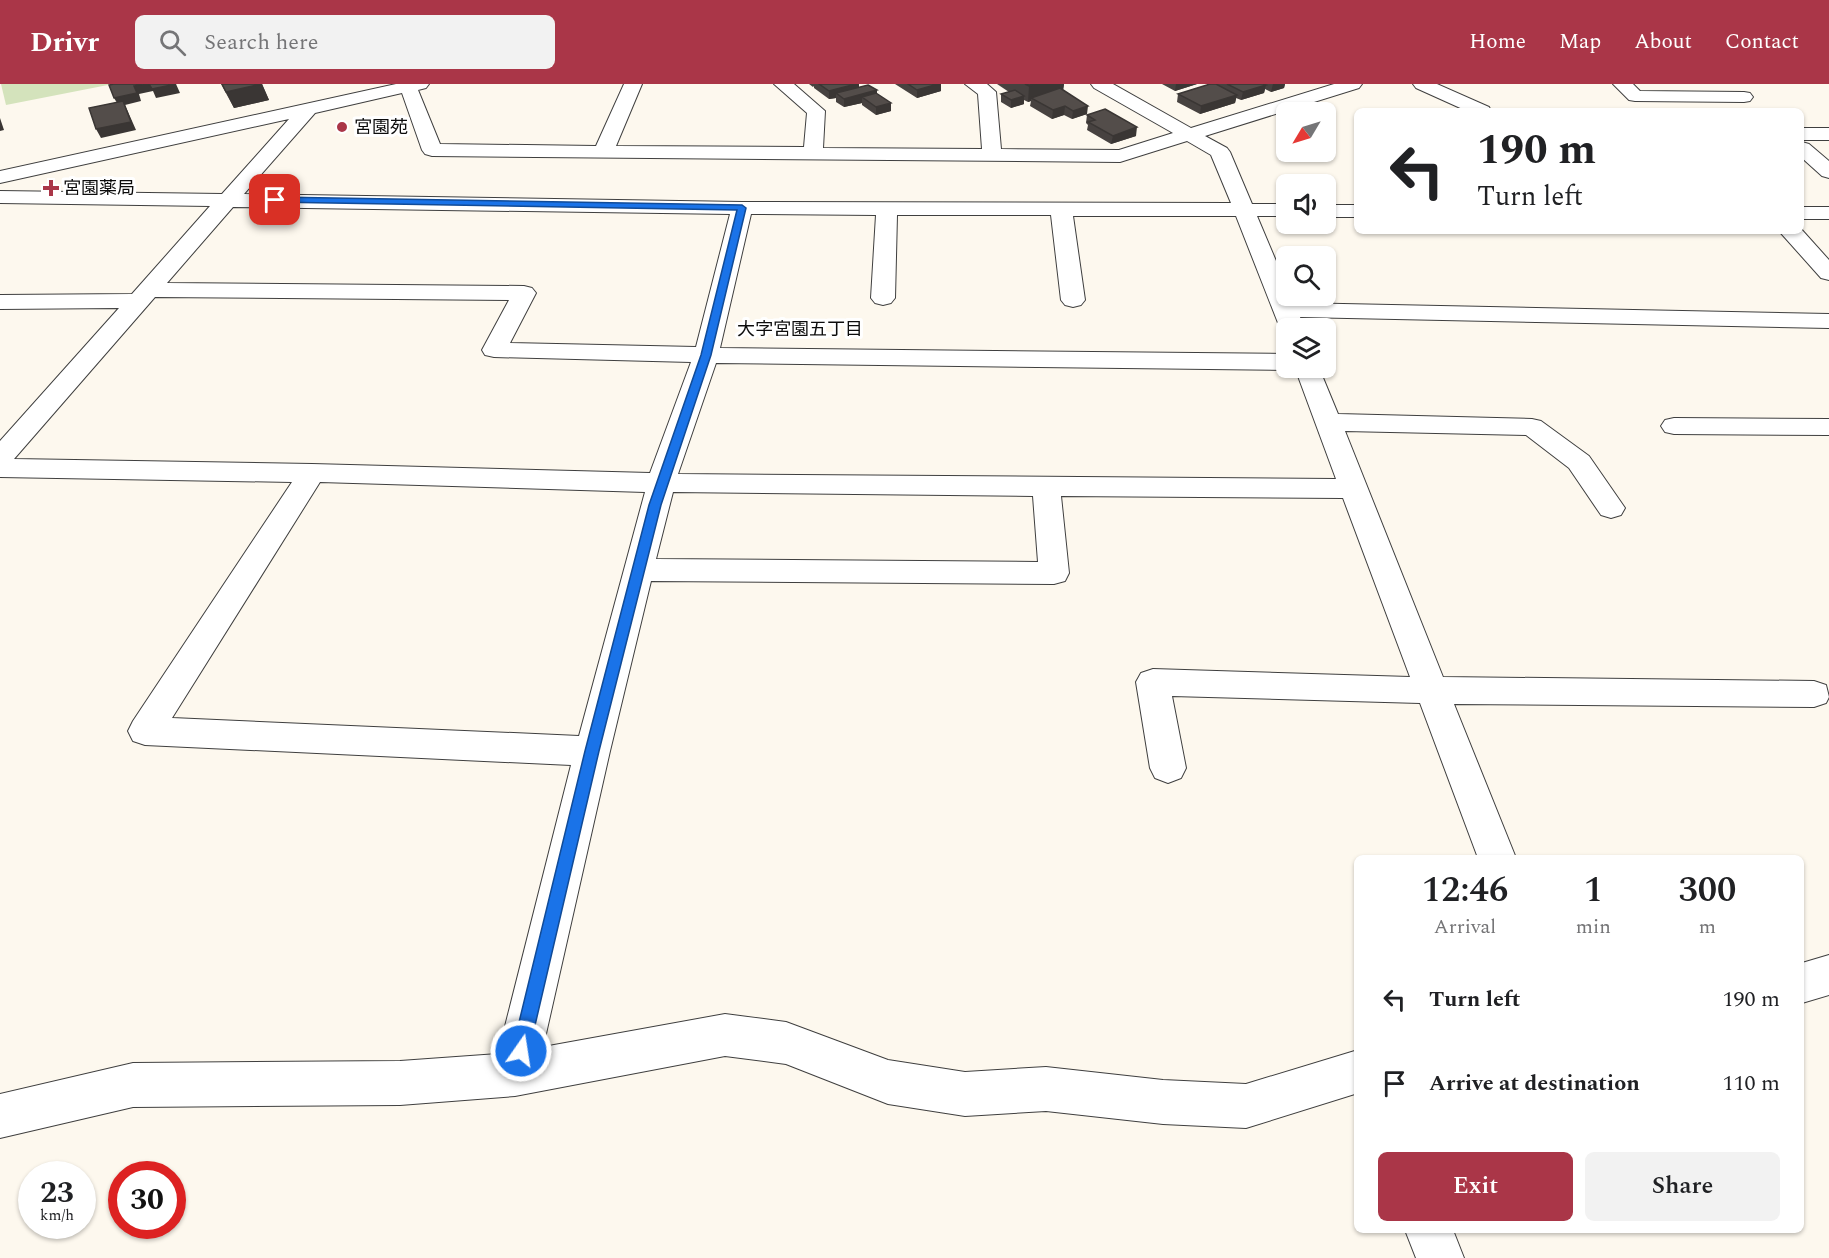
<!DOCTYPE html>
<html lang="en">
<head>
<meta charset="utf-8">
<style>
  body { margin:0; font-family:Spectral,"Noto Sans JP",serif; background:#f2f2f2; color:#202124; height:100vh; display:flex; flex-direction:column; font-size:22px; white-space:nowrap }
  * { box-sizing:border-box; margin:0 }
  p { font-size:20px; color:#757577 }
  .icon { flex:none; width:33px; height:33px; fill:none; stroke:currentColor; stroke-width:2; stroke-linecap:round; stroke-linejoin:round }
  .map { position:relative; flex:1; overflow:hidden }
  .panel { position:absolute; left:1354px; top:771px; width:450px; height:378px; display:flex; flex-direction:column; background:#fff; border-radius:9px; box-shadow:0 2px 4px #0004 }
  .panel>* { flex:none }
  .hud { position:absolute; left:1354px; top:24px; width:450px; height:126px; border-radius:9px; box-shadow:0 2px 4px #0004; background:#fff; color:#202124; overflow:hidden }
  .needle { width:39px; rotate:232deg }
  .fabs { position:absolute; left:1276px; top:18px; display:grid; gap:12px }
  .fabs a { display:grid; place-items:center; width:60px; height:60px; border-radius:9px; background:#fff; box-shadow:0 2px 4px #0004; font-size:30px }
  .speed { position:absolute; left:18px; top:1077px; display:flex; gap:12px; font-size:30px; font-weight:700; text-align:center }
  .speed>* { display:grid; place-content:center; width:78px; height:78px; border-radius:50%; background:#fff; box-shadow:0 2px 4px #0004; line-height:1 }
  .speed small { font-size:15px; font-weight:400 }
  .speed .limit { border:9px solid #d22; background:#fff; color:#111 }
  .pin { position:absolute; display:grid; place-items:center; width:51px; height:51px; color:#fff; margin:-26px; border-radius:12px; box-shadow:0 3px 9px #0006 }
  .me { position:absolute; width:66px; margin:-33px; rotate:13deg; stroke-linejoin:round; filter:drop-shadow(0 0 4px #0008) }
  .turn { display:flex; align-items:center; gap:21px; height:126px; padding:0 24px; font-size:27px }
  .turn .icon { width:78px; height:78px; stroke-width:2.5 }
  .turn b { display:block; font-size:42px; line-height:51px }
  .eta { display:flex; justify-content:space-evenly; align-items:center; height:102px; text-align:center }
  .eta b { font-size:36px; font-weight:600; line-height:42px }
  .primary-button { display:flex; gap:12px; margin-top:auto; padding:12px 24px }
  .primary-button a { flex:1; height:69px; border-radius:9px; background:#aa3648; color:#fff; font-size:24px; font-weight:600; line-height:69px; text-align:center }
  .primary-button a+a { background:#f2f2f2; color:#202124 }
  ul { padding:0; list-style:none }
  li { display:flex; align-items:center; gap:18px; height:84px; padding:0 24px }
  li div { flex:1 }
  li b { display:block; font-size:22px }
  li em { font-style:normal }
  header { display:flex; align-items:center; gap:36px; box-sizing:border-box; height:84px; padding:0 30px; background:#aa3648; color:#fff }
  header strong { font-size:28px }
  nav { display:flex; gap:33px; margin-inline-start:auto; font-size:21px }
  .search { width:420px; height:54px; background:#f2f2f2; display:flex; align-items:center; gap:15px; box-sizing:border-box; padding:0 21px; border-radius:9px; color:#757577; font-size:22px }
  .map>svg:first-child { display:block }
  .green { fill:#d4e3bc }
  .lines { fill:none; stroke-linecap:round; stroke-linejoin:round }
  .minor-casing { stroke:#3f3f3f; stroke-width:2 }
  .minor { fill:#fff; fill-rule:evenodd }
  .wall { fill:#474240 }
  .shaded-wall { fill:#3a3634 }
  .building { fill:#534d4a; stroke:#3a3634; stroke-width:1.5 }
  .route { fill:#1a73e8; stroke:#114b97; stroke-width:1.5 }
  .poi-dot { fill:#aa3648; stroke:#fff; stroke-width:2 }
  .labels { text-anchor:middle; stroke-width:6; stroke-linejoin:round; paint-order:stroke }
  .far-poi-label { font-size:18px; fill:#0c0c0c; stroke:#fff; text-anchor:start }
  .far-neighbourhood-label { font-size:18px; fill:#0c0c0c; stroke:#fff }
</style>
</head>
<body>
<header>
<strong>Drivr</strong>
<div class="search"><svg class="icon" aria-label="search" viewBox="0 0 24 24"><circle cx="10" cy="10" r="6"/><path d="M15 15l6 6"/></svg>Search here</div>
<nav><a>Home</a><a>Map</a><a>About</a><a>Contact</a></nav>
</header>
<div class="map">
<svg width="1829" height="1174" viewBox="0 0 1829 1174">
  <rect width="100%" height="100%" fill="#fdf8ee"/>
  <path class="green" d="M 1,0 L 113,0 L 6,21 Z"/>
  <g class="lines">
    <defs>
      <path id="minor" d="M 396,0 L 429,0 L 426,4 L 418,6 L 440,60 L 596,62 L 624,0 L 642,0 L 616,62 L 804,63 L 807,29 L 774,0 L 794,0 L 825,27 L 823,64 L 982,65 L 978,10 L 965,0 L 987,0 L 996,8 L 1001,65 L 1119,66 L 1173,49 L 1094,4 L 1091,0 L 1113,0 L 1191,44 L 1334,0 L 1362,0 L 1359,4 L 1205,52 L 1227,64 L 1230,68 L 1252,120 L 1287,120 L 1287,132 L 1257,132 L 1287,203 L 1287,212 L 1290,212 L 1294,219 L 1829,230 L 1829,244 L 1300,233 L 1304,244 L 1287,244 L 1287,250 L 1280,244 L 1236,132 L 1073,132 L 1085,216 L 1081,221 L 1073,223 L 1065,221 L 1061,216 L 1051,131 L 897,131 L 895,214 L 891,219 L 883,221 L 875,219 L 871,214 L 876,131 L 751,130 L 720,264 L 1287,270 L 1287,284 L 1319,284 L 1338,330 L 1532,335 L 1541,337 L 1589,372 L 1625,424 L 1621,431 L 1611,434 L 1601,431 L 1569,384 L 1526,351 L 1345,347 L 1443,593 L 1814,597 L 1826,601 L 1829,613 L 1826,619 L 1814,623 L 1454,620 L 1516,774 L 1478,774 L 1420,619 L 1172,612 L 1186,684 L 1181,694 L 1168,699 L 1155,694 L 1150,684 L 1136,598 L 1141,589 L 1153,585 L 1410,593 L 1343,414 L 1061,412 L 1069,489 L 1065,497 L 1054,500 L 651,497 L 610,667 L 543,963 L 725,930 L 786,938 L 888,976 L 965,988 L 1046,983 L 1163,996 L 1246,1000 L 1358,966 L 1358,1009 L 1246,1044 L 1163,1040 L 1046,1027 L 965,1032 L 888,1020 L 786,980 L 725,972 L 515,1012 L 400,1021 L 133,1023 L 0,1054 L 0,1010 L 133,979 L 400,977 L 498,970 L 571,681 L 145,661 L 133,657 L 128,647 L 133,637 L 292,398 L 0,393 L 0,357 L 119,224 L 0,225 L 0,211 L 132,210 L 210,122 L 0,119 L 0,107 L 222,110 L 289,35 L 0,99 L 0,87 ZM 402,9 L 422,66 L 425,70 L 432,72 L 1120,78 L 1187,57 L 1211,71 L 1231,119 L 742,118 L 244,110 L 315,29 ZM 233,123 L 730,130 L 696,263 L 510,259 L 536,209 L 532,204 L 524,202 L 167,199 ZM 155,213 L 509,216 L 482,266 L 485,271 L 494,273 L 691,278 L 650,389 L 312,380 L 14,375 ZM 716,279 L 1287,286 L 1295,284 L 1336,395 L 678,390 ZM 320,398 L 645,408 L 579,652 L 172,634 ZM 673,408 L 1033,412 L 1038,478 L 656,475 Z
        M 1413,0 L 1437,0 L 1489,23 L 1491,27 L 1467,27 L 1416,4 Z
        M 1613,0 L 1633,0 L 1640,7 L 1744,8 L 1750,9 L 1753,13 L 1750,17 L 1744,18 L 1635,17 L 1629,16 Z
        M 1802,44 L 1829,44 L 1829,56 L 1802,56 Z
        M 1802,58 L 1809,60 L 1829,77 L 1829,94 L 1822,92 L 1802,74 Z
        M 1326,121 L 1358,121 L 1358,133 L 1326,133 Z
        M 1802,123 L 1829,123 L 1829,135 L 1802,135 Z
        M 1802,146 L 1829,176 L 1829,196 L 1821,194 L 1779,147 Z
        M 1674,334 L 1829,335 L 1829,351 L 1674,350 L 1665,348 L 1661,342 L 1665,336 Z
        M 1829,871 L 1829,911 L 1802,919 L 1802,879 Z
        M 1405,1146 L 1453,1146 L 1464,1174 L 1416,1174 Z"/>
    </defs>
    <use href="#minor" class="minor-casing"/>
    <use href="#minor" class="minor"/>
  </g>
  <path class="wall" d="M 221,0 L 262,0 L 269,16 L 234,24 Z
    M 809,0 L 859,0 L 859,3 L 877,10 L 891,27 L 876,31 L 862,21 L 862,19 L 844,23 L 836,18 L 836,14 L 829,15 L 814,4 L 814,2 L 813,3 Z
    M 895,0 L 941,0 L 941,7 L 917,14 Z
    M 997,0 L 1064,0 L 1063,6 L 1087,30 L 1072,35 L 1064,31 L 1052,35 L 1030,22 L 1031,17 L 1028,18 L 1024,16 L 1024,20 L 1011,24 L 1001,18 L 1001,10 L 1009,8 Z
    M 1162,0 L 1197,0 L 1175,7 Z
    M 1210,0 L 1285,0 L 1284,4 L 1271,8 L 1265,5 L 1264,9 L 1241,16 L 1236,14 L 1235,19 L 1200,30 L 1177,18 L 1178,10 Z
    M 1087,31 L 1136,52 L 1111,60 L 1087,46 L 1088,41 L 1086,39 Z"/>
  <path class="shaded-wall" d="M 143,0 L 176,0 L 180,9 L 156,14 L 153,7 L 139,10 L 141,17 L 125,21 L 136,46 L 101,54 L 96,45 L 119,22 L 114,14 L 134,2 Z
    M 262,0 L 269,16 L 234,24 L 226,8 Z
    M 856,0 L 859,0 L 859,8 L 836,9 L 836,14 L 829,15 L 829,7 Z
    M 938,0 L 941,0 L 941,7 L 917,14 L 917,6 Z
    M 1036,0 L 1064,0 L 1063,7 L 1031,14 L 1031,17 L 1028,18 L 1029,2 Z
    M 1176,0 L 1197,0 L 1175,7 Z
    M 1273,0 L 1285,0 L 1284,4 L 1271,8 Z
    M 1266,1 L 1264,9 L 1241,16 L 1243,8 Z
    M 877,6 L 877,14 L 862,13 L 862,19 L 844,23 L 844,15 Z
    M 1237,11 L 1235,19 L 1200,30 L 1201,22 Z
    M 1024,12 L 1024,20 L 1011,24 L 1011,16 Z
    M 891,19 L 891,27 L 876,31 L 876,23 Z
    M 1065,22 L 1064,31 L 1052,35 L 1053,26 Z
    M 1088,22 L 1087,30 L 1072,35 L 1073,27 Z
    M 0,34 L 4,46 L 0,47 Z
    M 1137,43 L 1136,52 L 1111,60 L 1113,52 Z"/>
  <path class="building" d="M 114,0 L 143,0 L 134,2 L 137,9 L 114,14 L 109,1 Z
    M 149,0 L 176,0 L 152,5 Z
    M 222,0 L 262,0 L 226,8 Z
    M 819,0 L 856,0 L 829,7 Z
    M 908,0 L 938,0 L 917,6 Z
    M 1025,0 L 1036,0 L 1029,2 Z
    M 1210,0 L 1216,0 L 1237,11 L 1201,22 L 1178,10 Z
    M 1227,0 L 1263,0 L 1266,1 L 1243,8 Z
    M 868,1 L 877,6 L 844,15 L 836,9 Z
    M 1060,4 L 1088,22 L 1073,27 L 1065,22 L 1053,26 L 1031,14 Z
    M 1015,6 L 1024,12 L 1011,16 L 1001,10 Z
    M 876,9 L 891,19 L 876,23 L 862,13 Z
    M 123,17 L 131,38 L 96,45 L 89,24 Z
    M 1105,25 L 1137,43 L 1113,52 L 1088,38 L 1095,36 L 1087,31 Z"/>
  <path class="route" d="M 275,113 L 742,121 L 746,124 L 711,271 L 661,421 L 599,667 L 529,967 L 527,974 L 521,976 L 514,974 L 512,967 L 585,667 L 649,421 L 701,271 L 737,126 L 272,118 L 272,114 Z"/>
  <g class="poi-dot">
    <circle cx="342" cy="43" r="6"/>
    <path d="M48 95h6v6h6v6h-6v6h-6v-6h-6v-6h6z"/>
  </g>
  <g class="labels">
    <g class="far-poi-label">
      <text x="354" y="49">宮園苑</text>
      <text x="63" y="110">宮園薬局</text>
    </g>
    <g class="far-neighbourhood-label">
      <text x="800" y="251">大字宮園五丁目</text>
    </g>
  </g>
</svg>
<div class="fabs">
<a><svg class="needle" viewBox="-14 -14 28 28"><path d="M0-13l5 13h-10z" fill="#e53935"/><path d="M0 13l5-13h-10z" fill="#757577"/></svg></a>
<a><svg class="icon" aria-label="sound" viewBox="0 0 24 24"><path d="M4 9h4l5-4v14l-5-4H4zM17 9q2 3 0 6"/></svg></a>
<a><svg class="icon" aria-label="search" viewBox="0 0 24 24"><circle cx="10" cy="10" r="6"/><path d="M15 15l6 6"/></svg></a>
<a><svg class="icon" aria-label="layers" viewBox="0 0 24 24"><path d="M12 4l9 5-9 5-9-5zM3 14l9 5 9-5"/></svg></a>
</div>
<div class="speed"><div>23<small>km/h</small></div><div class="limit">30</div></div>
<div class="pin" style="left:275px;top:116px;background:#d93025"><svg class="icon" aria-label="arrive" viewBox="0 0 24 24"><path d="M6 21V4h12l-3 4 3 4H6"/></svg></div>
<svg class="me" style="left:521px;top:967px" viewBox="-20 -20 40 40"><circle r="17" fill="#1a73e8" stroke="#fff" stroke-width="3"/><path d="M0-11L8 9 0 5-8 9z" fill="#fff"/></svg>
<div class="hud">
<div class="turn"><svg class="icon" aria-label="left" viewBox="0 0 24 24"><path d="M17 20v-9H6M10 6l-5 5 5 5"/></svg><div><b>190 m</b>Turn left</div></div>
</div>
<section class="panel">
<div class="eta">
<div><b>12:46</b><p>Arrival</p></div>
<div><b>1</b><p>min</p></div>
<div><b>300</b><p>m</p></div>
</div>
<ul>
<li><svg class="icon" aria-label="left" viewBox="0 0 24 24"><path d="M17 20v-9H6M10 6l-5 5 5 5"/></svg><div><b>Turn left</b></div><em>190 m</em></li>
<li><svg class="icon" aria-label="arrive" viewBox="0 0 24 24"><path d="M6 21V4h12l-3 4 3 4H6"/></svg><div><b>Arrive at destination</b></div><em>110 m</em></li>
</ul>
<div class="primary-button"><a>Exit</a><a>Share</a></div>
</section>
</div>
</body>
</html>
